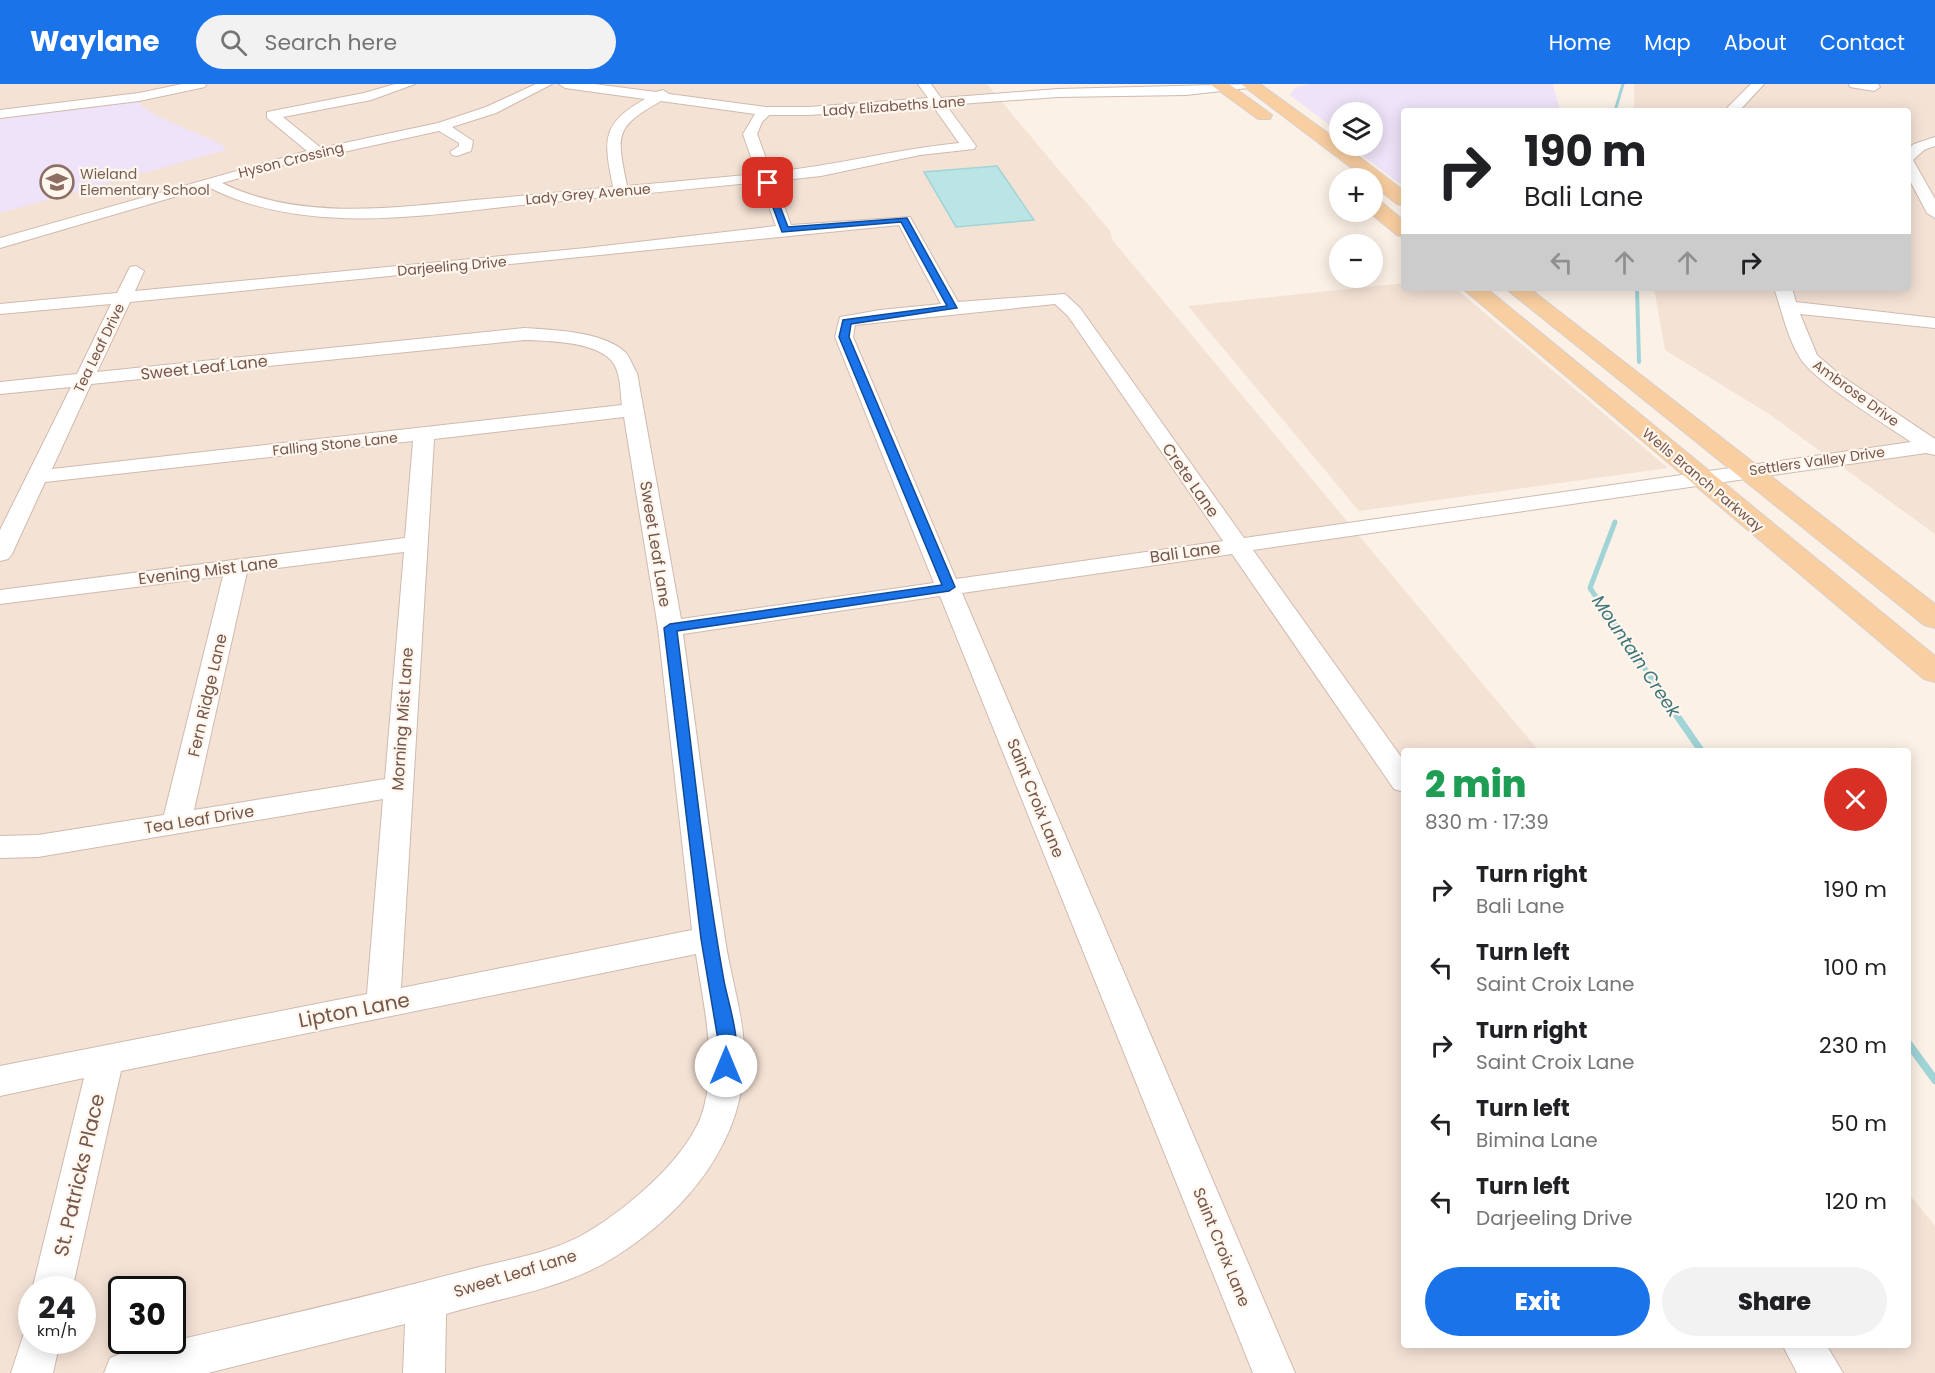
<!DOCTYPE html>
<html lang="en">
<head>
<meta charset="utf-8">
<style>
  body { margin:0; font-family:Poppins,sans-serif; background:#f2f2f2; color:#202124; height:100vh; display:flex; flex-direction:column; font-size:22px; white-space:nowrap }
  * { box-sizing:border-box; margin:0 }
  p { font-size:20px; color:#757577 }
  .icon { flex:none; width:33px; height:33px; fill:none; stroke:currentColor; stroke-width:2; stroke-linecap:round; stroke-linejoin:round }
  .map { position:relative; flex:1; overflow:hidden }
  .details { position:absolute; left:1401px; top:664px; width:510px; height:600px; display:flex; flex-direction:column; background:#fff; border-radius:6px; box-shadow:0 3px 15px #0003 }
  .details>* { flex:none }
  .banner { position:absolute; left:1401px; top:24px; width:510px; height:183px; border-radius:6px; box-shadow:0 3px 15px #0003; background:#fff; color:#202124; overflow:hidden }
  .tools { position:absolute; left:1329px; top:18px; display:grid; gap:12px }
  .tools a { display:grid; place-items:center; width:54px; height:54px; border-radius:50%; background:#fff; box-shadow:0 3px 15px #0003; font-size:30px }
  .speed { position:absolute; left:18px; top:1192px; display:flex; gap:12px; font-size:30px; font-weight:700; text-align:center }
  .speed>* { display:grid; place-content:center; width:78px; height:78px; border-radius:50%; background:#fff; box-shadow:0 3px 15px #0003; line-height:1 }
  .speed small { font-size:15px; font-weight:400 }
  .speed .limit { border:3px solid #111; border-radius:9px; background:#fff; color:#111 }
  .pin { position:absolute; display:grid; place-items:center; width:51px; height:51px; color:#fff; margin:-26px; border-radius:12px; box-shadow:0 3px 9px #0006 }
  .me { position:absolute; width:66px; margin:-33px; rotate:0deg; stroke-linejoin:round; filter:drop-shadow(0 0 4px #0008) }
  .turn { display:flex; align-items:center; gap:21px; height:126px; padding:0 24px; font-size:27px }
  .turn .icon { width:78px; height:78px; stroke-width:2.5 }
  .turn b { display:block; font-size:42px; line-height:51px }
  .lanes { display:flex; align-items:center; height:57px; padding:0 24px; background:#0003; justify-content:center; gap:30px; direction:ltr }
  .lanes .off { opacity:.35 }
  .round { display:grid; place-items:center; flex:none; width:63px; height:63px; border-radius:32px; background:#f2f2f2 }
  .overview { display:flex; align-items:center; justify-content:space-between; height:102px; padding:0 24px }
  h1 { font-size:36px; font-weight:800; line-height:45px; color:#1e9e55 }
  .primary-button { display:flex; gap:12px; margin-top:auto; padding:12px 24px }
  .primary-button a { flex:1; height:69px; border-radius:36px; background:#1a73e8; color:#fff; font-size:24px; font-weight:800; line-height:69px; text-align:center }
  .primary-button a+a { background:#f2f2f2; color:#202124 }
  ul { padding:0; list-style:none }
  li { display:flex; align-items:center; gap:18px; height:78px; padding:0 24px }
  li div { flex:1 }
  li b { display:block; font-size:22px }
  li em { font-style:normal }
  header { display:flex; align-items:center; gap:36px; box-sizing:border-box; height:84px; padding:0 30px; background:#1a73e8; color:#fff }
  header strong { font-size:28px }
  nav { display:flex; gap:33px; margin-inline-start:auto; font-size:21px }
  .search { width:420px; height:54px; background:#f2f2f2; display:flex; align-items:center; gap:15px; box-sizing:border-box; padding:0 21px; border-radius:33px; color:#757577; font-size:22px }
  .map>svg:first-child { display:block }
  .residential { fill:#f4e2d5; fill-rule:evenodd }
  .education { fill:#eee3f8 }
  .water { fill:#bbe4e5; stroke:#a1d4d7; stroke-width:1.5 }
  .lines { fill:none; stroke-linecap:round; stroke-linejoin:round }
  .stream-far4 { stroke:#a1d4d7; stroke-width:3 }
  .stream-far3 { stroke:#a1d4d7; stroke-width:4 }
  .stream-far2 { stroke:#a1d4d7; stroke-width:5 }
  .stream-far1 { stroke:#a1d4d7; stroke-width:7 }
  .stream { stroke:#a1d4d7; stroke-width:8 }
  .minor-casing { stroke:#d0baaf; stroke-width:2 }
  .major-casing { stroke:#d8d0cd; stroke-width:2 }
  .minor { fill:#fff; fill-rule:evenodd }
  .major { fill:#f9cea0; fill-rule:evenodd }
  .route { fill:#1a73e8; stroke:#114b97; stroke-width:1.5 }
  .labels { text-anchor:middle; stroke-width:4.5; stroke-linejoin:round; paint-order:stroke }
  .far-street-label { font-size:14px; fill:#75564b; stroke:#fff6ed }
  .far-education-label { font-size:14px; fill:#785e54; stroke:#fff6ed; text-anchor:start }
  .street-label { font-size:16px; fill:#75564b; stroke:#fff6ed }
  .water-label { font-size:18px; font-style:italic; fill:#3f767a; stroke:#fff6ed }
  .near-street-label { font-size:20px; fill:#75564b; stroke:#fff6ed }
</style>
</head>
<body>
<header>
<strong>Waylane</strong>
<div class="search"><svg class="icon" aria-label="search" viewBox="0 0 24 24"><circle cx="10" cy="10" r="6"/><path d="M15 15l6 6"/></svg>Search here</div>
<nav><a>Home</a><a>Map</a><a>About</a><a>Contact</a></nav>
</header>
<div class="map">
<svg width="1935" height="1289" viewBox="0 0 1935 1289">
  <rect width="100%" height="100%" fill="#fcf1e6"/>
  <path class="residential" d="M 0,0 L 987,0 L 1110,147 L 1113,157 L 1539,667 L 1404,668 L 1404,1262 L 1908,1262 L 1908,1109 L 1935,1142 L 1935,1289 L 0,1289 ZM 32,1206 L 82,1206 L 82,1257 L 32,1257 ZM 122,1206 L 172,1206 L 172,1257 L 122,1257 Z
    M 1634,0 L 1935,0 L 1935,450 L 1769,330 L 1665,266 L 1654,204 L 1908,204 L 1908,27 L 1634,27 Z
    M 1404,199 L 1404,204 L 1455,204 L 1668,384 L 1359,427 L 1188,222 Z"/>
  <path class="education" d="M 1309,0 L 1553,0 L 1560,27 L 1404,27 L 1404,103 L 1350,62 L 1372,62 L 1372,28 L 1340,28 L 1339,53 L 1330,46 L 1328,40 L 1290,11 L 1295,4 Z
    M 137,18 L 155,31 L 221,60 L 226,66 L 0,129 L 0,35 Z"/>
  <path class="water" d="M 997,82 L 1034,136 L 956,143 L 924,88 Z"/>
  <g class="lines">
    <path class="stream-far4" d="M 1615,27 L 1623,0"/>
    <path class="stream-far3" d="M 1637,204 L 1639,278"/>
    <path class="stream-far2" d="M 1615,438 L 1590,504 L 1650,592"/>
    <path class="stream-far1" d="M 1649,591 L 1702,668"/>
    <path class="stream" d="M 1908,959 L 1935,996"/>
    <defs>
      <path id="minor" d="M 182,0 L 206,0 L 205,3 L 139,17 L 0,34 L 0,26 L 139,9 Z
        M 395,0 L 415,0 L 371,16 L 283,33 L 321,64 L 438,39 L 486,23 L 536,0 L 552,0 L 496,29 L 452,43 L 473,57 L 471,67 L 457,72 L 452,71 L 450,68 L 459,62 L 459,59 L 439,47 L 284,81 L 222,99 C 299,137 393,124 475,116 C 521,112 567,108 613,103 C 604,57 600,40 645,15 L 565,4 L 559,0 L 594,0 L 656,8 L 663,6 L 669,10 L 766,23 L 809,23 L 928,14 L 918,0 L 931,0 L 941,14 L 1058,5 L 1254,0 L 1248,4 L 1186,11 L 1058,13 L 946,21 L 976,62 L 974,65 L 920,71 L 821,92 L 775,97 L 791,141 L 910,133 L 958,218 L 1065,210 L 1080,224 L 1244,454 L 1911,358 C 1885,340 1815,298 1800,274 C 1787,253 1782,227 1774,204 L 1792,204 L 1796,218 L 1935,234 L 1935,244 L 1800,230 L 1817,271 L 1840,291 L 1935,355 L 1935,371 L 1926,369 L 1253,466 L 1404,677 L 1404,708 L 1394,705 L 1232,470 L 962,509 L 1295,1289 L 1253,1289 L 940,512 L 683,550 C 697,651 709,753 725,855 C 730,890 742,926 744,962 C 749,1054 687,1128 613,1174 C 564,1205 500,1214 446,1230 L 445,1289 L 403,1289 L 405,1240 L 208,1289 L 104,1289 L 110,1274 L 125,1268 C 238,1242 352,1217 464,1187 C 504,1176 550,1170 586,1149 C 627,1125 692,1071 704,1023 C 717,973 703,919 696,870 L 121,987 L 72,1206 L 32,1206 L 84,994 L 0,1012 L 0,982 L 367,910 L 383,715 L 38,773 L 0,774 L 0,752 L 38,751 L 164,731 L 223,492 L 0,520 L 0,506 L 405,454 L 413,357 L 45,398 L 12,470 L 8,475 L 0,477 L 0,446 L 71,303 L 0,310 L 0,298 L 77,290 L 111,220 L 0,230 L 0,220 L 117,209 L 130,183 L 136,182 L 144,187 L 135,207 L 586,164 L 776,142 L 760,98 C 683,106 607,113 530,120 C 425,131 306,153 208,103 L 0,164 L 0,154 L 307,67 L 267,34 L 267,28 L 364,9 ZM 661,17 L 755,30 L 743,50 L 757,90 L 627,102 C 617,51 613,44 661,17 ZM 933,22 L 959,59 C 896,65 835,82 771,88 L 757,50 L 762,38 L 769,31 L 809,31 ZM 899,141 L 941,220 L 880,226 L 840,233 L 835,253 L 934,499 L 681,535 L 637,289 C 633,283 630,273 625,268 C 602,247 553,246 524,244 L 97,288 L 130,218 ZM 1055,220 L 1068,232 L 1223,457 L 956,495 L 853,253 L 855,241 ZM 524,256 C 548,257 593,257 611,276 C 621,287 620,307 622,321 L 52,385 L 91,300 ZM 624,333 L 658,544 L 692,846 L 401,904 L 434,355 ZM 404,468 L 385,695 L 194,726 L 247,488 Z
        M 1751,0 L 1764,0 L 1739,27 L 1724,27 Z
        M 1849,0 L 1878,0 L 1880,3 L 1874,7 L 1850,3 Z
        M 1935,53 L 1935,62 L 1924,66 L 1913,76 L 1935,115 L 1935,134 L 1927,129 L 1908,93 L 1908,65 L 1914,60 Z
        M 32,1241 L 32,1257 L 60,1257 L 53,1289 L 11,1289 L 26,1243 Z
        M 1783,1262 L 1827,1262 L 1843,1289 L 1797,1289 Z"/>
      <path id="major" d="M 1210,0 L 1229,0 L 1272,31 L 1270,35 L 1258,35 Z
        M 1241,0 L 1260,0 L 1340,58 L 1340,62 L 1345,62 L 1404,107 L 1404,122 L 1397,120 L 1372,100 L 1372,94 L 1365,94 Z
        M 1372,114 L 1379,116 L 1404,137 L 1404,153 L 1397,151 L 1369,128 L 1372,128 Z
        M 1462,204 L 1486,204 L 1935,572 L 1935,598 L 1924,595 Z
        M 1505,204 L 1529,204 L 1935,520 L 1935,544 L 1924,541 Z"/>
    </defs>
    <use href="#minor" class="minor-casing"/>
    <use href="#major" class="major-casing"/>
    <use href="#minor" class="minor"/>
    <use href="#major" class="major"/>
  </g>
  <path class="route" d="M 768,96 L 771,99 L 788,143 L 907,134 L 957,224 L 851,240 L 849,253 L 955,503 L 949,507 L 677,547 C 692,663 703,781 724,897 C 729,923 744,963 732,987 L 726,989 L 720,987 L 717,982 L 719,962 L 701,855 L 664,544 L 670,540 L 942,501 L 839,253 L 843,236 L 947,222 L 901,138 L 782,148 L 764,99 Z"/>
  <defs>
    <symbol id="school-ring" viewBox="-11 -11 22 22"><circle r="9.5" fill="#fff6ed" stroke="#8d6e63" stroke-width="1.5"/><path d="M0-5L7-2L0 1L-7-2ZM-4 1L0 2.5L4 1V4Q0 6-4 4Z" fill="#8d6e63"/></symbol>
  </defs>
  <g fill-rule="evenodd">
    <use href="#school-ring" x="38" y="79" width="38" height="38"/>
  </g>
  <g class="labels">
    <g class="far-street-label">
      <text transform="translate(894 22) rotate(-4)" y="5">Lady Elizabeths Lane</text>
      <text transform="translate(291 76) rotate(-14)" y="5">Hyson Crossing</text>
      <text transform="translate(588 110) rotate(-5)" y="5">Lady Grey Avenue</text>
      <text transform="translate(452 182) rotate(-5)" y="5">Darjeeling Drive</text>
      <text transform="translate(99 264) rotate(-64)" y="5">Tea Leaf Drive</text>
      <text transform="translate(1856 309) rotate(36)" y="5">Ambrose Drive</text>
      <text transform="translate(335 360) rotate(-6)" y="5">Falling Stone Lane</text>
      <text transform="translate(1817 377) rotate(-8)" y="5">Settlers Valley Drive</text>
      <text transform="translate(1703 396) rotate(40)" y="5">Wells Branch Parkway</text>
    </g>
    <g class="far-education-label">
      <text x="80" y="95">Wieland<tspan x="80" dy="16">Elementary School</tspan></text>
    </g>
    <g class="street-label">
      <text transform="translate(204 283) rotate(-6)" y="6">Sweet Leaf Lane</text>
      <text transform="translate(1191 396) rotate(55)" y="6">Crete Lane</text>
      <text transform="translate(656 460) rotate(81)" y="6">Sweet Leaf Lane</text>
      <text transform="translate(1185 468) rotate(-8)" y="6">Bali Lane</text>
      <text transform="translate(208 486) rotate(-7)" y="6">Evening Mist Lane</text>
      <text transform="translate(207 611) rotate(-77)" y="6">Fern Ridge Lane</text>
      <text transform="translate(402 635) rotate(-86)" y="6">Morning Mist Lane</text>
      <text transform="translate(1036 714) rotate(68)" y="6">Saint Croix Lane</text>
      <text transform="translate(199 735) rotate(-9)" y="6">Tea Leaf Drive</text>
      <text transform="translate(1222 1163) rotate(68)" y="6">Saint Croix Lane</text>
      <text transform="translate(515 1189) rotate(-17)" y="6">Sweet Leaf Lane</text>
    </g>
    <g class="water-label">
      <text transform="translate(1636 572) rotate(56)" y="6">Mountain Creek</text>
    </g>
    <g class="near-street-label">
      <text transform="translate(354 926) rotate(-11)" y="7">Lipton Lane</text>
      <text transform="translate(79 1091) rotate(-77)" y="7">St. Patricks Place</text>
    </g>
  </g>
</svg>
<div class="tools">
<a><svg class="icon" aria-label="layers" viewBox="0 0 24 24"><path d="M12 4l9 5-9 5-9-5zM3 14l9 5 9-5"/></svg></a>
<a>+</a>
<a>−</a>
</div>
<div class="speed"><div>24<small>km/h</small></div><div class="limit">30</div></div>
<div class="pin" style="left:768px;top:99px;background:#d93025"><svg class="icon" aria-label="arrive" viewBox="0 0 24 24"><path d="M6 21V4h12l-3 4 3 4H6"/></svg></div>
<svg class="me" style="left:726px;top:982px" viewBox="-20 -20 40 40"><circle r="19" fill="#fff"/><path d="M0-13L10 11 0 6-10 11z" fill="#1a73e8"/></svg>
<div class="banner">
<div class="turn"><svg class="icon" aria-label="right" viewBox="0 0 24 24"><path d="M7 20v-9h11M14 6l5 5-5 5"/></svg><div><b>190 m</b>Bali Lane</div></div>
<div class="lanes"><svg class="icon off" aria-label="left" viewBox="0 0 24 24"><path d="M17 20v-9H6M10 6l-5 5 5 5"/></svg><svg class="icon off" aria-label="ahead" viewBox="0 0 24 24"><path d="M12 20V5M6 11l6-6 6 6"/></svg><svg class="icon off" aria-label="ahead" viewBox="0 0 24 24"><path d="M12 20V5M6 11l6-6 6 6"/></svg><svg class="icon" aria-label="right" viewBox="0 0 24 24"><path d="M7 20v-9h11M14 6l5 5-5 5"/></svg></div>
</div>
<section class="details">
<div class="overview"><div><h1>2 min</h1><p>830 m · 17:39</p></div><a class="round" style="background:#d93025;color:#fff"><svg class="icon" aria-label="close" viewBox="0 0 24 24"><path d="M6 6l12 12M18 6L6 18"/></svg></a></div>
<ul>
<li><svg class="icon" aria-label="right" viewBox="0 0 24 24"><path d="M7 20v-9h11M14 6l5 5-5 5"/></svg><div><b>Turn right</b><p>Bali Lane</p></div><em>190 m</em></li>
<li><svg class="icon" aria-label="left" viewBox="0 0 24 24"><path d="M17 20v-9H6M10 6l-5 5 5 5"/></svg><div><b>Turn left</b><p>Saint Croix Lane</p></div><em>100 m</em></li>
<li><svg class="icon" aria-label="right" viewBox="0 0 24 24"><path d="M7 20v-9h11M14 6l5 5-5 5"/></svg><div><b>Turn right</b><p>Saint Croix Lane</p></div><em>230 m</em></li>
<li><svg class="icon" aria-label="left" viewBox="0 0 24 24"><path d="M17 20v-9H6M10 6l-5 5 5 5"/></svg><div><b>Turn left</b><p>Bimina Lane</p></div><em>50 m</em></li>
<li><svg class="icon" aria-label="left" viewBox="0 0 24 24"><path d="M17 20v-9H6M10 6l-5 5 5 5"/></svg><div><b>Turn left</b><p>Darjeeling Drive</p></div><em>120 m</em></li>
</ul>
<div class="primary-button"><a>Exit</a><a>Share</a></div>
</section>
</div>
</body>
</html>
